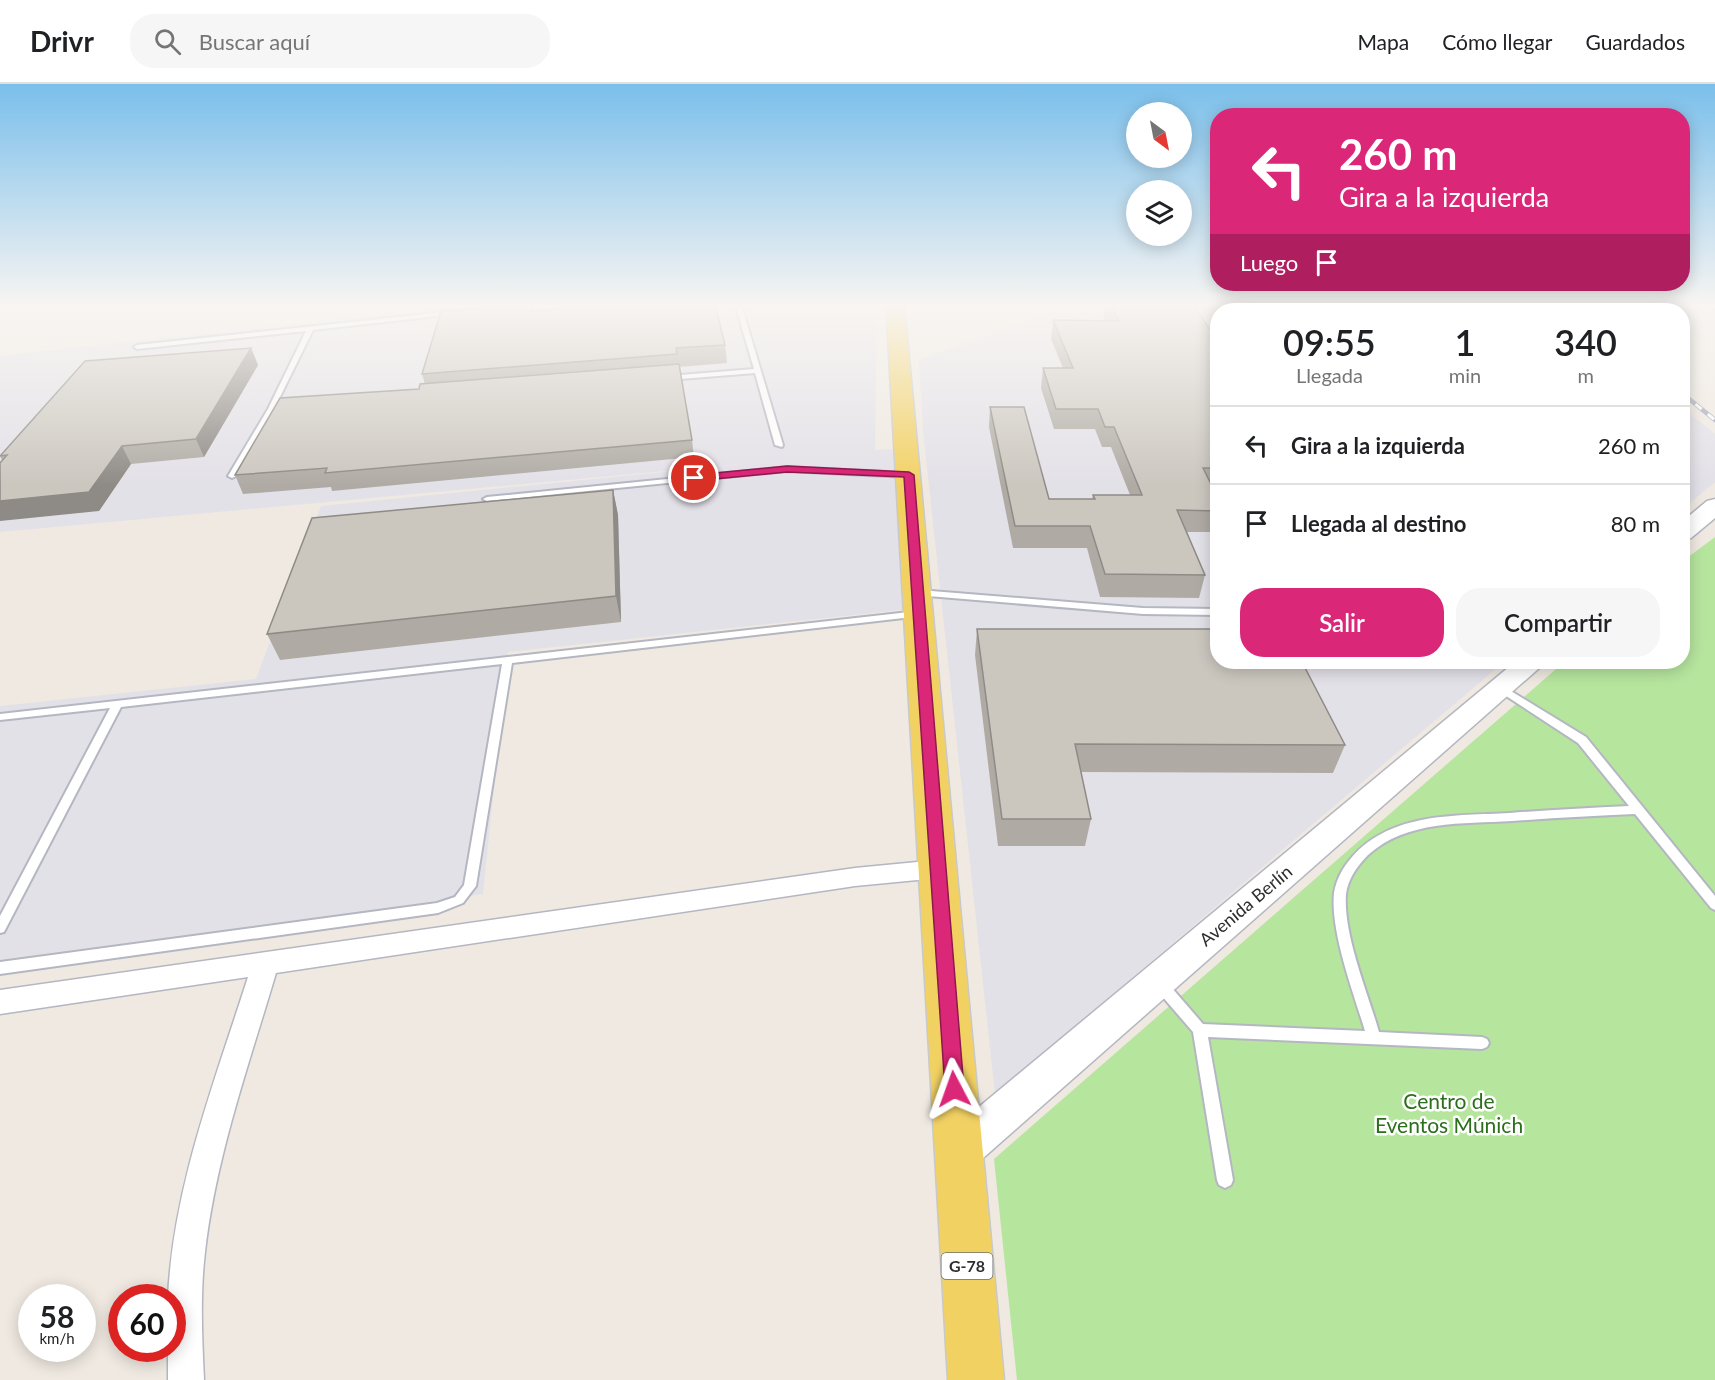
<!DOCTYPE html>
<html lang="es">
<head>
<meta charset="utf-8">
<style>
  body { margin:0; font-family:Lato,sans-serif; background:#f6f6f6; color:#202124; height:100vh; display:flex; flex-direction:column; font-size:22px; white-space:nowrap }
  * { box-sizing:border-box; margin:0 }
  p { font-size:20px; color:#757577 }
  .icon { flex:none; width:33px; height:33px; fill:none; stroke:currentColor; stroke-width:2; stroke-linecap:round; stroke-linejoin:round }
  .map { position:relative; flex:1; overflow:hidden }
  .sheet { position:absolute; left:1210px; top:219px; width:480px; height:366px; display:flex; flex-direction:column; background:#fff; border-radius:24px; box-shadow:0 3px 15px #0003 }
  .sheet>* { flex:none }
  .banner { position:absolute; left:1210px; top:24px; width:480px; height:183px; border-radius:24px; box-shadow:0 3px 15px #0003; background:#db2777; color:#fff; overflow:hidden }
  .needle { width:39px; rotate:148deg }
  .fabs { position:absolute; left:1126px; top:18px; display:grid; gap:12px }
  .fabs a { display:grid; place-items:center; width:66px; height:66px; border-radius:50%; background:#fff; box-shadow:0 3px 15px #0003; font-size:30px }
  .speed { position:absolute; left:18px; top:1200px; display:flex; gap:12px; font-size:30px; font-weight:700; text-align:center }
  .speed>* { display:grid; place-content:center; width:78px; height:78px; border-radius:50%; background:#fff; box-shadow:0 3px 15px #0003; line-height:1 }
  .speed small { font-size:15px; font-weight:400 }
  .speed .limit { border:9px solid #d22; background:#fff; color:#111 }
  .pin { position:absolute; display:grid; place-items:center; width:51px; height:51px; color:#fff; margin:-26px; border:3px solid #fff; border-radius:50%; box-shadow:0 2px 6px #0007 }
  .me { position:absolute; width:66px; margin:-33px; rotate:356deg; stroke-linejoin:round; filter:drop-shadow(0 0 4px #0008) }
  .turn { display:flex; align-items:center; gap:21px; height:126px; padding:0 30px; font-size:27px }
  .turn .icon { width:78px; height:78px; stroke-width:2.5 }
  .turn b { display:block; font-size:42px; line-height:51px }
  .then { display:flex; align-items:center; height:57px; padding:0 30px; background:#0003; gap:12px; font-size:22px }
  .eta { display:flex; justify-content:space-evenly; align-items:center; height:102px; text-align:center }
  .eta b { font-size:36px; font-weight:600; line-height:42px }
  .cta { display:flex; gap:12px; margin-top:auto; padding:12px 30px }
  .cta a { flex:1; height:69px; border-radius:24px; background:#db2777; color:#fff; font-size:24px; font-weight:600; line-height:69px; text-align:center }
  .cta a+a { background:#f6f6f6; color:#202124 }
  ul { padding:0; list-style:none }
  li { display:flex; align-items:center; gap:18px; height:78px; padding:0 30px; border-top:2px solid #e0e0e0 }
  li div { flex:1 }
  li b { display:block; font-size:22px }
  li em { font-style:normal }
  header { display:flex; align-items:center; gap:36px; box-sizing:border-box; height:84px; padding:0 30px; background:#fff; border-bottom:2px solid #e0e0e0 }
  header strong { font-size:28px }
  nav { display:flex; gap:33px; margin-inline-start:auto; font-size:21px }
  .search { width:420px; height:54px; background:#f6f6f6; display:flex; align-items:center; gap:15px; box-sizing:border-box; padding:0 21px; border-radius:24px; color:#757577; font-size:22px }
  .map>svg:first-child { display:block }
  .industrial { fill:#e3e1e8 }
  .green { fill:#b6e59e }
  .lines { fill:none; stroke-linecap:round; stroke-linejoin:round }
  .lane-casing { stroke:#b4b7c1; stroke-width:4 }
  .street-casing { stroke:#b4b7c1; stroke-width:3 }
  .secondary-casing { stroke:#b4b7c1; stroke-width:3 }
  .primary-casing { stroke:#c9c9c9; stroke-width:3 }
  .lane { fill:#fff; fill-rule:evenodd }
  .street { fill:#fff; fill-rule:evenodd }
  .secondary { fill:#fff; fill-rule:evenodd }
  .primary { fill:#f2d163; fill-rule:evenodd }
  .rail-casing { stroke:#a3a6b8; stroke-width:4.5 }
  .rail { stroke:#fff; stroke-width:3; stroke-dasharray:8; stroke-linecap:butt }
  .wall { fill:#afaba4 }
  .shaded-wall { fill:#8e8b86 }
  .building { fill:#cbc7bf; stroke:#8e8b86; stroke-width:1.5 }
  .route { fill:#db2777; stroke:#8e194d; stroke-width:1.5 }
  .labels { text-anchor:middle; stroke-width:5; stroke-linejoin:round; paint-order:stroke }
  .shield { fill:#fff; stroke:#6d6d6d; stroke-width:1.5 }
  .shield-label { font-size:16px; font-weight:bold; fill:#2e2e2e }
  .street-label { font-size:18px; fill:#2e2e2e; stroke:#fff }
  .near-park-label { font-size:21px; fill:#2c6e1b; stroke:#fff }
</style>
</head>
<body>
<header>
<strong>Drivr</strong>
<div class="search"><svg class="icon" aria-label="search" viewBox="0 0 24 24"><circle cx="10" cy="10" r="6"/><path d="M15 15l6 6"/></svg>Buscar aquí</div>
<nav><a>Mapa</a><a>Cómo llegar</a><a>Guardados</a></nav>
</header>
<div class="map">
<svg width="1715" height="1296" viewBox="0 0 1715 1296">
  <rect width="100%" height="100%" fill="#efe9e1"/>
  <path class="industrial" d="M 475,220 L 877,220 L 875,366 L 894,365 L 910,525 L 508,568 L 483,810 L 0,883 L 0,622 L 256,595 L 321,422 L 765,378 L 0,448 L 0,272 Z
    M 1075,220 L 1554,220 L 1561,226 L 1218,226 L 1218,578 L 1504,578 L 995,1010 L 923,347 L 919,276 Z
    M 1683,324 L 1715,350 L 1715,398 L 1683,425 Z"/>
  <path class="green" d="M 1715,453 L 1715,1296 L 1017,1296 L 994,1075 L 1564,578 L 1683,578 L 1683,477 Z"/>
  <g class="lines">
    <defs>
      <path id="lane" d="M 513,220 L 532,220 L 505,225 L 502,223 Z
        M 735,220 L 741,220 L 783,361 L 782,363 L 775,361 L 755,289 L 668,296 L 665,294 L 668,292 L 754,285 Z
        M 1260,220 L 1267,220 L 1275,226 L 1269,226 Z
        M 1707,220 L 1715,220 L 1715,225 Z
        M 454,227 L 456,228 L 456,230 L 313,246 L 274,325 L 236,392 L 232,394 L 228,392 L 268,325 L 306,247 L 137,265 L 134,263 L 137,261 Z
        M 787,383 L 908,389 L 912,391 L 908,393 L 787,387 L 487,417 L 483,415 L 487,413 Z
        M 919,506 L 1143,524 L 1218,525 L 1218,531 L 1143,530 L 916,511 L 916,507 Z
        M 918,527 L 921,528 L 923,530 L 921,532 L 512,579 L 476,802 L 463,819 L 438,829 L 0,890 L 0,878 L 437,819 L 455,813 L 464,801 L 502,580 L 121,623 L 4,848 L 0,849 L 0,832 L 110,624 L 0,636 L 0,630 Z
        M 1501,601 L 1586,653 L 1715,812 L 1715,826 L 1711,824 L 1635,730 C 1594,732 1553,734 1512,737 C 1462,740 1407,736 1368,771 C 1357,782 1348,795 1346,810 C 1343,851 1368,909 1379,948 L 1482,953 L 1487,955 L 1489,959 L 1487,963 L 1482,965 L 1208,953 L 1233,1096 L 1231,1101 L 1225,1104 L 1219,1101 L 1217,1096 L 1193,948 L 1155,904 L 1153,900 L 1155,896 L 1160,894 L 1165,896 L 1203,940 L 1365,947 C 1354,910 1330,848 1334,809 C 1336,796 1343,783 1352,773 C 1392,728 1455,732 1510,729 C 1550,726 1589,724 1629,722 L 1578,659 L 1497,606 L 1496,604 L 1497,602 Z"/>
      <path id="street" d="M 938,776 L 947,778 L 950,785 L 947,792 L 938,794 L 855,802 L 276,889 C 249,980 216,1072 205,1168 C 200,1210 202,1253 204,1296 L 168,1296 L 168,1264 L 172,1264 L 172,1214 L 168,1214 C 173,1103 215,997 248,893 L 0,930 L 0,906 L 855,784 Z"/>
      <path id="secondary" d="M 1715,415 L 1715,434 L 1691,454 L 1683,456 L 1683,437 L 1707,417 Z
        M 1515,578 L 1546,578 L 974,1082 L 959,1088 L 944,1082 L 937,1067 L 944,1052 Z"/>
      <path id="primary" d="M 886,220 L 904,220 L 1004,1296 L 948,1296 Z"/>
    </defs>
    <use href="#lane" class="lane-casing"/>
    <use href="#street" class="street-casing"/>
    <use href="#secondary" class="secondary-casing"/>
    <use href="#primary" class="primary-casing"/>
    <use href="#lane" class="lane"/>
    <use href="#street" class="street"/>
    <use href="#secondary" class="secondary"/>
    <use href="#primary" class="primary"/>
    <defs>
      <path id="rail" d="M 1569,220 L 1577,226
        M 1683,310 L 1715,336"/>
    </defs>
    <use href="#rail" class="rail-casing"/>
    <use href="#rail" class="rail"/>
  </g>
  <path class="wall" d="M 1105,220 L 1193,220 L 1218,258 L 1218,405 L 1213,405 L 1218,414 L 1218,448 L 1187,448 L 1205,491 L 1199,514 L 1100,513 L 1087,464 L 1013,464 L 989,343 L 990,323 L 1049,415 L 1092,415 L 1093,411 L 1130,411 L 1111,363 L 1102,363 L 1095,345 L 1054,345 L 1041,304 L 1043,284 L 1063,284 L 1051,255 L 1053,236 L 1106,237 L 1103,232 Z
    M 1336,220 L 1569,220 L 1577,226 L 1341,226 Z
    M 532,221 L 533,227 L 725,261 L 727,279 L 679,283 L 692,356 L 694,373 L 332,407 L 331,403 L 243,410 L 235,391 L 419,305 L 425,300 L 422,290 Z
    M 251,264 L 258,281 L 204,373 L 131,380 L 99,427 L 2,376 L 0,372 Z
    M 613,406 L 618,431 L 621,538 L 280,576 L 267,550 Z
    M 977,545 L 1345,661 L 1333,689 L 1081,688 L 1091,735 L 1085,762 L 998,762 L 975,571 Z"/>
  <path class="shaded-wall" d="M 251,264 L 258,281 L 204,373 L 196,355 Z
    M 122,362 L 131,380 L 99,427 L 0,437 L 0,417 Z
    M 613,406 L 618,431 L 621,538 L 616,512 Z"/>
  <path class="building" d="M 627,220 L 715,220 L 725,261 L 676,264 L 677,270 L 422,290 L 441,227 L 532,221 L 531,227 Z
    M 1110,220 L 1193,220 L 1218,258 L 1218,384 L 1203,384 L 1218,414 L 1218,427 L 1177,426 L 1205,491 L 1105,490 L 1090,442 L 1015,442 L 990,323 L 1024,323 L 1049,415 L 1095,415 L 1093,411 L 1142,411 L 1114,343 L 1105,343 L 1098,325 L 1056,325 L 1043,284 L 1073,284 L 1053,236 L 1119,237 Z
    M 1361,220 L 1569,220 L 1577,226 L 1366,226 Z
    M 251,264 L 196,355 L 122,362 L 89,408 L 0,417 L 0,379 L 7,371 L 0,372 L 85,277 Z
    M 679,280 L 692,356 L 325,389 L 327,384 L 235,391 L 280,314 L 419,305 L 420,300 Z
    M 613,406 L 616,512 L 267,550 L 312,434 Z
    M 977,545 L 1218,545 L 1218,578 L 1302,578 L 1345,661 L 1075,660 L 1091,735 L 1002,735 Z"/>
  <linearGradient id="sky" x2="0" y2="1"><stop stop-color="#7abfeb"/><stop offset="0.55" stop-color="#f8f5f2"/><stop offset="1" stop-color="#f8f5f2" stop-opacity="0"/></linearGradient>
  <rect width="1715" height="402" fill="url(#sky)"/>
  <path class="route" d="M 787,382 L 909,388 L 914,391 L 964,1005 L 961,1011 L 954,1014 L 948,1011 L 945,1005 L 904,393 L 787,388 L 694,397 L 689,394 L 694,391 Z"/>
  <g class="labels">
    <rect class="shield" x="941.5" y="1169" width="51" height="26" rx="4.5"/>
    <g class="shield-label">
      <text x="967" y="1188">G-78</text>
    </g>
    <g class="street-label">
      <text transform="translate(1246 822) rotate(-40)" y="6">Avenida Berlín</text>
    </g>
    <g class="near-park-label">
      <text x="1449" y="1025">Centro de<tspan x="1449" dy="24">Eventos Múnich</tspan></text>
    </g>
  </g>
</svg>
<div class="fabs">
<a><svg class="needle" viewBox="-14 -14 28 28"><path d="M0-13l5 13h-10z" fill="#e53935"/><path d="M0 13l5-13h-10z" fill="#757577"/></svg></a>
<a><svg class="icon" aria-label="layers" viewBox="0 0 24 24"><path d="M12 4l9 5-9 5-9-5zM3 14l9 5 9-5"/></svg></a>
</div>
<div class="speed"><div>58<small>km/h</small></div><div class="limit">60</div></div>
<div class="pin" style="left:694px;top:394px;background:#d93025"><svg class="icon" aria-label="arrive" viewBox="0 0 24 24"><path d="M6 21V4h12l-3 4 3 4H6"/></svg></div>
<svg class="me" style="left:954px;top:1005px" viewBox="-20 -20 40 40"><path d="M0-17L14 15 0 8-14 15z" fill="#db2777" stroke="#fff" stroke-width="4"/></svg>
<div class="banner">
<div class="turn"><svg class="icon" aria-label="left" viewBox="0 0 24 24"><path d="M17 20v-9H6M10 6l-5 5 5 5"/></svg><div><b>260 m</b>Gira a la izquierda</div></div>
<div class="then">Luego<svg class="icon" aria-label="arrive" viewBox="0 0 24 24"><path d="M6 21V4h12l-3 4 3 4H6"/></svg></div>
</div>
<section class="sheet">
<div class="eta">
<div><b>09:55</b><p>Llegada</p></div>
<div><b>1</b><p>min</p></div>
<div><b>340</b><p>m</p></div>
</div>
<ul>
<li><svg class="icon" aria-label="left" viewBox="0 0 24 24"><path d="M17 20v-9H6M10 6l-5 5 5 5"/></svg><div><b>Gira a la izquierda</b></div><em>260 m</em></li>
<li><svg class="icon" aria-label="arrive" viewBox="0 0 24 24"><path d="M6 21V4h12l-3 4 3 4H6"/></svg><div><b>Llegada al destino</b></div><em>80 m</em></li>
</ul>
<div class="cta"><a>Salir</a><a>Compartir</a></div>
</section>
</div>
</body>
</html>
